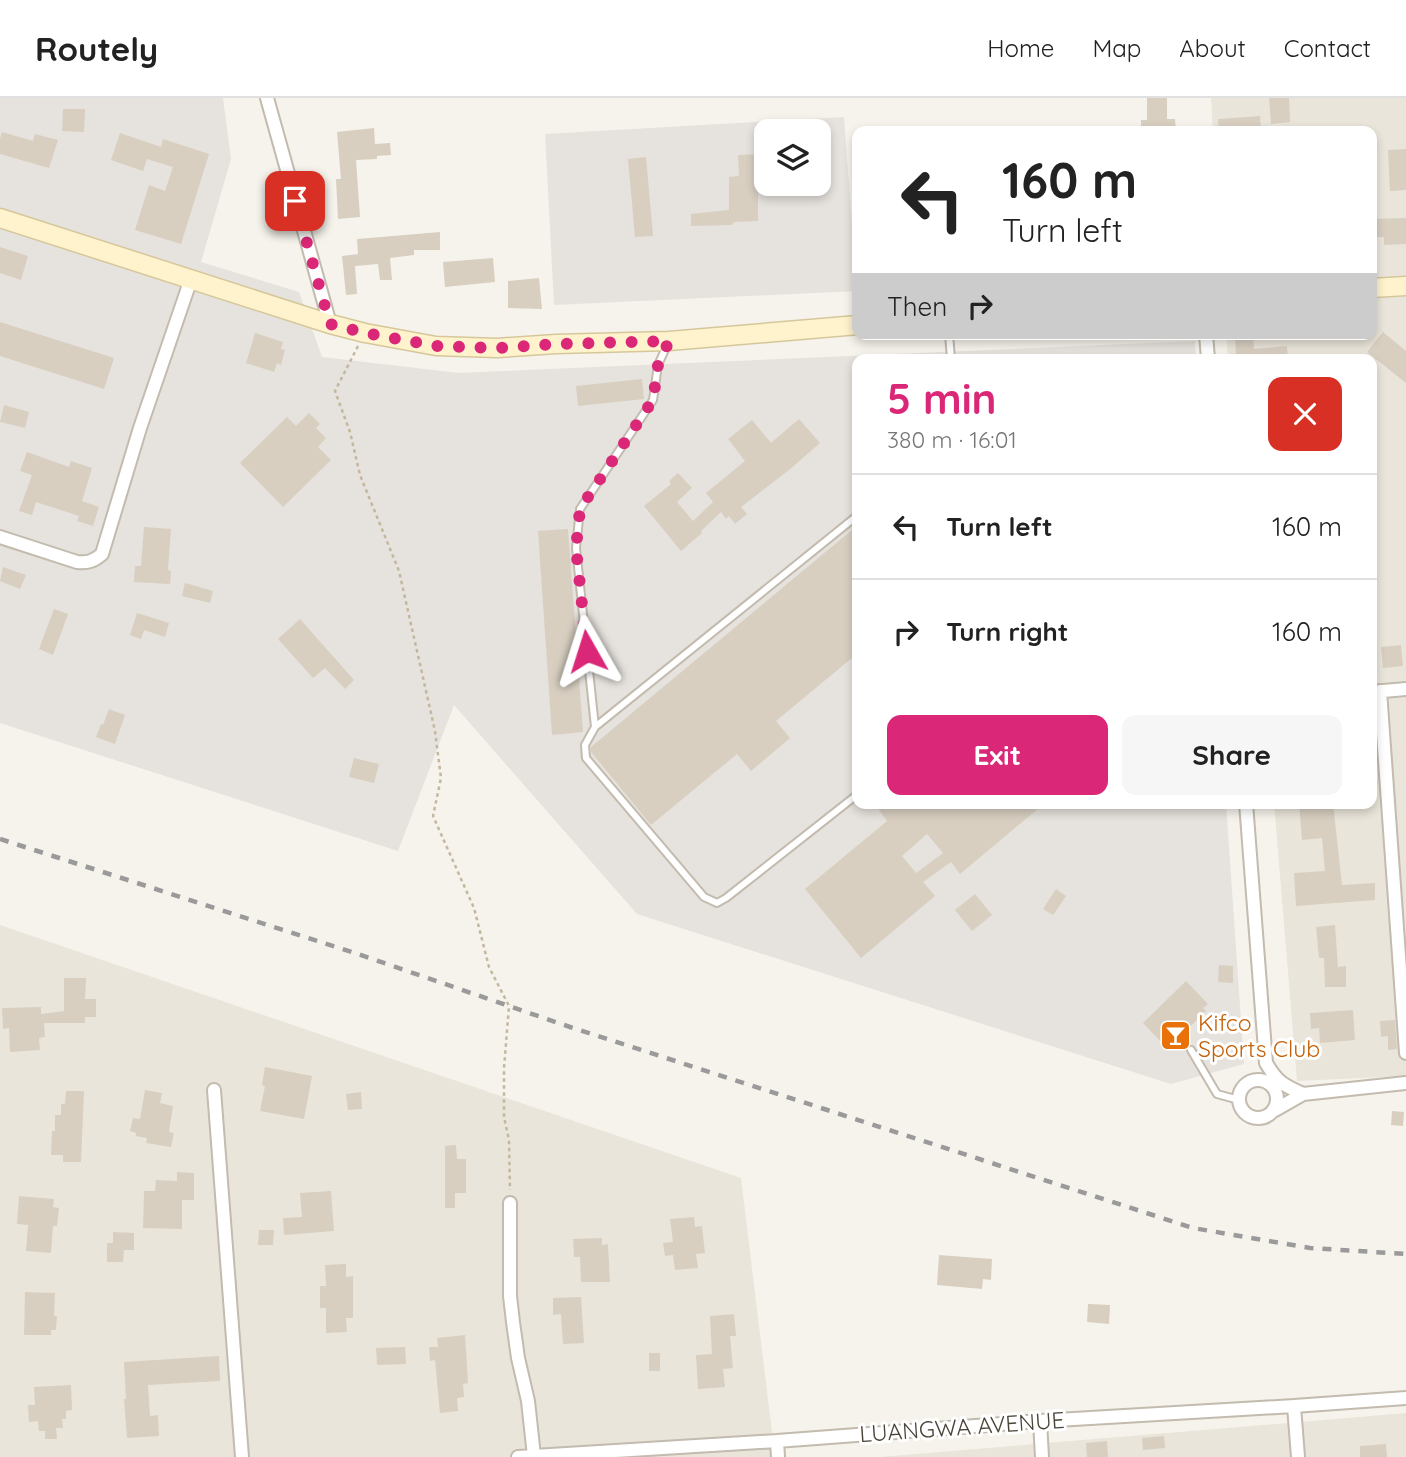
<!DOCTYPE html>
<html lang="en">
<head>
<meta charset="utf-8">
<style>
  body { margin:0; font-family:Quicksand,sans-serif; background:#f6f6f6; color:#222; height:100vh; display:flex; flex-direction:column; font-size:26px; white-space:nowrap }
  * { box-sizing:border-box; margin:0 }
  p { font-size:23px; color:#767676 }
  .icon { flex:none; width:38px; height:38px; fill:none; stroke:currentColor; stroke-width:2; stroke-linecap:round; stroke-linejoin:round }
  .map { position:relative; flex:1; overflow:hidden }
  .details { position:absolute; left:852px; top:256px; width:525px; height:455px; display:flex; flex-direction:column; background:#fff; border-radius:14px; box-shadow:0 4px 10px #0003 }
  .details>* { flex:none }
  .guide { position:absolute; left:852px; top:28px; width:525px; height:214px; border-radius:14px; box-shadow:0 4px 10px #0003; background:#fff; color:#222; overflow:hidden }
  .controls { position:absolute; left:754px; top:21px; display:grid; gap:14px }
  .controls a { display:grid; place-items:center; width:77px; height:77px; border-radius:14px; background:#fff; box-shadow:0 4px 10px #0003; font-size:35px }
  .pin { position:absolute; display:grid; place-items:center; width:60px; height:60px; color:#fff; margin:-30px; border-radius:14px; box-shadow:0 4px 10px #0006 }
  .me { position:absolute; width:77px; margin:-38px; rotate:354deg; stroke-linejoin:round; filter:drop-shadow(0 0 5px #0008) }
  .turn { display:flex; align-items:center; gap:24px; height:147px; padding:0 35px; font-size:32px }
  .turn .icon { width:91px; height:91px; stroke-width:2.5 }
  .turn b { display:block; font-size:49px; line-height:60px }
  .then { display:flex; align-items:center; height:66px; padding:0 35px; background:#0003; gap:14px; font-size:26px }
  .round { display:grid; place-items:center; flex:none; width:74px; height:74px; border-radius:14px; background:#f6f6f6 }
  .headline { display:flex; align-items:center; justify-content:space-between; height:119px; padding:0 35px }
  h1 { font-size:42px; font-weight:700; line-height:52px; color:#db2777 }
  .cta { display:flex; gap:14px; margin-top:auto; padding:14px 35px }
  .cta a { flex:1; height:80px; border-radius:14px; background:#db2777; color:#fff; font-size:28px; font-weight:700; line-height:80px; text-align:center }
  .cta a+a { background:#f6f6f6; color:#222 }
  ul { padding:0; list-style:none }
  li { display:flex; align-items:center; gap:21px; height:105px; padding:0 35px; border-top:2px solid #e0e0e0 }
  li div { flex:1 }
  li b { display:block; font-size:26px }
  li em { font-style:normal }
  header { display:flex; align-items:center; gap:42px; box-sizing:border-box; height:98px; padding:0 35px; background:#fff; border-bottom:2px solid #e0e0e0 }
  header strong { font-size:33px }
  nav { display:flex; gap:38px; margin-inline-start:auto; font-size:24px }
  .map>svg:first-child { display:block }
  .residential { fill:#eae5da }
  .industrial { fill:#e6e2dd; fill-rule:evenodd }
  .building { fill:#d8cfc1; fill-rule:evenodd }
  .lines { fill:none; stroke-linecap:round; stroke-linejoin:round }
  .lane-casing { stroke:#c2bbae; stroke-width:10 }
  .street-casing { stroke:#c2bbae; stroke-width:16 }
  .secondary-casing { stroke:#d6c79b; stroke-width:21 }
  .path { stroke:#c4b79f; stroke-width:2.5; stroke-dasharray:3.5 3.5; stroke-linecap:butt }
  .lane { stroke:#fff; stroke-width:6 }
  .street { stroke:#fff; stroke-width:12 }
  .secondary { stroke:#fff3cd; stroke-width:18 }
  .rail { stroke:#9a9a9a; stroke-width:4.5; stroke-dasharray:9 9; stroke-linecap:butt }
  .route { stroke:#db2777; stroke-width:12; stroke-dasharray:0 21.6 }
  .labels { text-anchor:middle; stroke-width:6; stroke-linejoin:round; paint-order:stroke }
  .food-label { font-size:23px; fill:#c56008; stroke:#fff; text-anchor:start }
  .street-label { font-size:23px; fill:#4b4439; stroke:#fff }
</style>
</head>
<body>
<header>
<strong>Routely</strong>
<nav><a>Home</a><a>Map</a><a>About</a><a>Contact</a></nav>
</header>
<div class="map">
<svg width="1406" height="1359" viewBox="0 0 1406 1359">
  <rect width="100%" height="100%" fill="#f6f3ec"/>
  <path class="residential" d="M 1211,0 L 1406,0 L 1406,978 L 1297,983 L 1274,705 L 1372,705 L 1372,261 L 1228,261 L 1226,236 L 1372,236 L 1372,33 L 1213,33 Z
    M 0,827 L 741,1080 L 775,1359 L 0,1359 Z
    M 1406,1315 L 1406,1359 L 880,1359 Z"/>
  <path class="industrial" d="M 0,0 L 223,0 L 231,61 L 201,164 L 299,194 L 322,259 L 459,275 L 1195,243 L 1196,261 L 858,261 L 858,705 L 1226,705 L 1244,966 L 1171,986 L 637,816 L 454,607 L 398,753 L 0,625 Z
    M 844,19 L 857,193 L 554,207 L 545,36 ZM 766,33 L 819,33 L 819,86 L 766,86 Z"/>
  <path class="building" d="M 1147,0 L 1167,0 L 1167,21 L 1175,21 L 1176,33 L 1141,33 L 1141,22 L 1147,22 Z
    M 1269,0 L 1289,0 L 1290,24 L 1271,26 Z
    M 63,11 L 85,11 L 84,34 L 62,33 Z
    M 1260,18 L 1261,33 L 1219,33 L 1218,21 Z
    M 374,30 L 375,46 L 390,45 L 391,57 L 377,58 L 377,61 L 356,62 L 360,119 L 338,121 L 336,81 L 341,81 L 337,34 Z
    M 2,34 L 33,43 L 35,36 L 58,42 L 49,70 L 0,56 L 0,41 Z
    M 120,35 L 161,49 L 163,41 L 209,56 L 181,146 L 135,132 L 149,87 L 165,93 L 173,69 L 147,61 L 143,73 L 111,62 Z
    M 1406,51 L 1406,92 L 1390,93 L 1388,52 Z
    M 766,56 L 766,88 L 763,89 L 762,93 L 758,93 L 758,123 L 734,124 L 731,127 L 691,128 L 691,116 L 729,112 L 729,79 L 739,78 L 738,57 Z
    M 646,59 L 653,138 L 635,139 L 628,61 Z
    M 1406,120 L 1406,146 L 1384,147 L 1384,139 L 1373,139 L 1372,121 Z
    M 440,134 L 440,152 L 414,152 L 414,157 L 390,160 L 392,182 L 380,182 L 378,166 L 355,168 L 357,196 L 346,197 L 342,158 L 358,156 L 357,141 Z
    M 0,149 L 28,158 L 21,182 L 0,175 Z
    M 493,160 L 495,184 L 445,189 L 443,164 Z
    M 539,180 L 542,211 L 508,210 L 508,183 Z
    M 0,224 L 114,260 L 104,291 L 0,258 Z
    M 1383,234 L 1406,253 L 1406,285 L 1367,254 Z
    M 255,235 L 283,244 L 281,251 L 285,252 L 281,267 L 277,265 L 274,274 L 246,265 Z
    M 1235,236 L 1253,236 L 1254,251 L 1287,248 L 1288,261 L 1236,260 Z
    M 642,281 L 644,301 L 578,308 L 576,288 Z
    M 4,307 L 29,314 L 25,330 L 0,324 Z
    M 309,315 L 320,326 L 316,330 L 326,340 L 318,349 L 331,362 L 283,409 L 240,365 L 287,319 L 296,328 Z
    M 799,321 L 820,345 L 789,372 L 741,409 L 747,416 L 735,426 L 729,418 L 726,421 L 721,414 L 701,433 L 702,435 L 681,453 L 644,408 L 671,386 L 669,383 L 678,375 L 692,390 L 677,404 L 693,423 L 713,404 L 706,395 L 745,363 L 728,341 L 752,322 L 771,345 Z
    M 27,354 L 69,369 L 71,363 L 92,370 L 82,403 L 99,409 L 93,428 L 77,423 L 79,418 L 36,404 L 32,417 L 19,413 L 32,377 L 20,373 Z
    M 858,427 L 858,555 L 776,623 L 790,640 L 751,673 L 737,656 L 651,727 L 591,654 L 591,649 Z
    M 144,429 L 171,431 L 168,472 L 171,473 L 170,486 L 134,484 L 135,468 L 141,468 Z
    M 568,431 L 583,634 L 552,637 L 538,433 Z
    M 3,469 L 26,477 L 20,491 L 0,483 Z
    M 185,485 L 213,493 L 210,505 L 182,498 Z
    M 54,511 L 68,516 L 53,557 L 39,551 Z
    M 137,515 L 169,525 L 165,539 L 144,532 L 141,541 L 130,537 Z
    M 300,521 L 354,582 L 345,591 L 325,570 L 313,580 L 278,541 Z
    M 1401,547 L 1403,568 L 1383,570 L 1381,549 Z
    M 109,611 L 125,617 L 115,646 L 96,639 L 101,626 L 103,627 Z
    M 354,660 L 379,666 L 374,685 L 349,679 Z
    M 874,705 L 1045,705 L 960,776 L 951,764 L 923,784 L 935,798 L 861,860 L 805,791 L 887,723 ZM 927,736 L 943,755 L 916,775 L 902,758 Z
    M 1299,705 L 1333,705 L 1342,787 L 1375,785 L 1375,802 L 1296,808 L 1294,775 L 1325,773 L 1322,740 L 1302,742 Z
    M 1056,791 L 1066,798 L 1053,817 L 1043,811 Z
    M 975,796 L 992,817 L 972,833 L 955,812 Z
    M 1335,827 L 1338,869 L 1346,868 L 1346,889 L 1325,889 L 1324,860 L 1319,860 L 1316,829 Z
    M 1219,867 L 1233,868 L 1233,885 L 1218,884 Z
    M 64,880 L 86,880 L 85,901 L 96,901 L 96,919 L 85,919 L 85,925 L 44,925 L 45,939 L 39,940 L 40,952 L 10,954 L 9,930 L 3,931 L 2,910 L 41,909 L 41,916 L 64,913 Z
    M 1186,883 L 1208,906 L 1203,910 L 1206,913 L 1175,943 L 1172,940 L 1164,947 L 1143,925 Z
    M 1353,912 L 1355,942 L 1320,945 L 1319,930 L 1311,931 L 1310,915 Z
    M 1395,922 L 1397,951 L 1388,952 L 1388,938 L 1381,939 L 1380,923 Z
    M 265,969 L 312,978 L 304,1021 L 260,1013 L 265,988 L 262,987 Z
    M 145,992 L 162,995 L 160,1005 L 173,1008 L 169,1034 L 174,1035 L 171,1049 L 146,1045 L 147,1040 L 136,1038 L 136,1035 L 130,1033 L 133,1020 L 140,1021 Z
    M 66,993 L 84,993 L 81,1064 L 63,1064 L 63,1057 L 51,1057 L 52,1033 L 55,1033 L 55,1017 L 61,1017 L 61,1006 L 65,1006 Z
    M 361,994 L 362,1011 L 348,1012 L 346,996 Z
    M 1392,1013 L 1404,1014 L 1403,1028 L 1391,1027 Z
    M 456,1047 L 457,1061 L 466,1061 L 466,1095 L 455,1095 L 455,1110 L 445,1110 L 445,1048 Z
    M 177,1074 L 194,1075 L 194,1102 L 182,1102 L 182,1131 L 143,1130 L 144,1093 L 155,1093 L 156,1082 L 177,1083 Z
    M 331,1093 L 334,1133 L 284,1137 L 283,1120 L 302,1119 L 300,1095 Z
    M 19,1098 L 54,1101 L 53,1109 L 59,1110 L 57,1128 L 53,1128 L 51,1155 L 26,1153 L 28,1127 L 17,1126 Z
    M 694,1119 L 695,1129 L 702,1128 L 705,1155 L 696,1156 L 698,1170 L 675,1172 L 673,1157 L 665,1158 L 663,1145 L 673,1144 L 670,1121 Z
    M 259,1132 L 274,1132 L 273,1147 L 258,1147 Z
    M 113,1134 L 134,1135 L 134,1152 L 124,1152 L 123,1164 L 107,1164 L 107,1145 L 113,1145 Z
    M 602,1140 L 602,1147 L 608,1146 L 610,1184 L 581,1184 L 580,1159 L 574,1159 L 573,1141 Z
    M 939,1157 L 992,1161 L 991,1182 L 983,1181 L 982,1191 L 937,1187 Z
    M 346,1166 L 346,1179 L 353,1178 L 353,1220 L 346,1220 L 347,1234 L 326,1235 L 326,1210 L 320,1210 L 320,1188 L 326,1188 L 325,1167 Z
    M 25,1194 L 55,1195 L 54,1218 L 57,1218 L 56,1232 L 51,1232 L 51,1237 L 24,1237 Z
    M 581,1199 L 584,1245 L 563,1246 L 561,1216 L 553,1217 L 553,1200 Z
    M 1088,1206 L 1110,1207 L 1109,1226 L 1087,1224 Z
    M 734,1216 L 736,1238 L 730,1238 L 733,1270 L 723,1271 L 725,1289 L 698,1291 L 696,1257 L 712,1256 L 710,1218 Z
    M 465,1237 L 468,1285 L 463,1286 L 464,1299 L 457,1300 L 458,1313 L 440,1315 L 435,1262 L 430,1263 L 429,1249 L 438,1249 L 437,1240 Z
    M 405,1249 L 406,1266 L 377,1267 L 376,1250 Z
    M 649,1255 L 660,1255 L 660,1273 L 649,1273 Z
    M 219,1258 L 220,1283 L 148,1287 L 150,1318 L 158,1317 L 159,1338 L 127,1340 L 124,1301 L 126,1301 L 124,1264 Z
    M 71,1287 L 72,1312 L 66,1313 L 66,1321 L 62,1321 L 63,1330 L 56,1330 L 57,1341 L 45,1341 L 45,1333 L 39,1333 L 38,1323 L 29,1324 L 28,1307 L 35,1307 L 34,1289 Z
    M 1164,1338 L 1165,1350 L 1143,1352 L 1142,1340 Z
    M 1107,1343 L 1108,1359 L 1087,1359 L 1086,1345 Z
    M 1386,1346 L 1387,1359 L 1360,1359 L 1360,1348 Z"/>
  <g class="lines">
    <defs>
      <path id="lane" d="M 949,236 L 951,261
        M 668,245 L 658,267 L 653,302 L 580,411 L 576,450 L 595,629 L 585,647 L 586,660 L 704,799 L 717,805 L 726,800 L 858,696
        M 595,629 L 858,417
        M 1191,952 L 1217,996 L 1239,1002"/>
      <path id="street" d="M 267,0 L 330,226
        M 1206,236 L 1208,261
        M 0,439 L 77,464 C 88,465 94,463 102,456 L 140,330 L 191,181
        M 1380,593 L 1406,955
        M 1372,594 L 1406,591
        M 1246,705 L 1266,965 C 1277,984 1283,987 1303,996
        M1239 1001a19 19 0 1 1 38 0a19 19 0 1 1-38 0Z
        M 214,992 L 242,1359
        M 1275,1012 L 1303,996 L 1406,985
        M 510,1105 L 510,1198 L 513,1224 L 518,1260 L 528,1303 L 534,1358
        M 1294,1308 L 1298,1359
        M 1040,1323 L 1042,1359
        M 777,1343 L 778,1359
        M 518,1359 L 777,1343 L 1040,1323 L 1294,1308 L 1406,1300"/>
      <path id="secondary" d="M 0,120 L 330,226 L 365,235 L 436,248 L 497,250 L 556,246 L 669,243 L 858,227
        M 1372,190 L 1406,188"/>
    </defs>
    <use href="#lane" class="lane-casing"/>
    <use href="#street" class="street-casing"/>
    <use href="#secondary" class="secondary-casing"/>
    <path class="path" d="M 358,248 L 335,293 L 350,334 L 360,377 L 399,473 L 435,633 L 441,680 L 433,718 L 474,810 L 489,869 L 509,908 L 504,970 L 504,1019 L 509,1042 L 510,1092"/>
    <use href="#lane" class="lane"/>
    <use href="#street" class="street"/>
    <use href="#secondary" class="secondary"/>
    <path class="rail" d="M 0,741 L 352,854 L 570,929 L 1193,1130 L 1310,1150 L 1406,1156"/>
  </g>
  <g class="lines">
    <path class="route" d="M 295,103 L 330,226 L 365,235 L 436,248 L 498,250 L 556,246 L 669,243 L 658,267 L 653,302 L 580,411 L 576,450 L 587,553"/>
  </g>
  <defs>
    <symbol id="bar-square" viewBox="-11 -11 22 22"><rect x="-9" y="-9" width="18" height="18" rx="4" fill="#e8710a" stroke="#fff"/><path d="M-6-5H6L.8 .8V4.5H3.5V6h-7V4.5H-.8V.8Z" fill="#fff"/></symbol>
  </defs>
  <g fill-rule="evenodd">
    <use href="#bar-square" x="1158" y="920" width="35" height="35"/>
  </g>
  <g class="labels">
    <g class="food-label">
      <text x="1198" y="933">Kifco<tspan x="1198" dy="26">Sports Club</tspan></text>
    </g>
    <g class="street-label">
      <text transform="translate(962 1329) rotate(-4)" y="8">LUANGWA AVENUE</text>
    </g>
  </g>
</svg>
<div class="controls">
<a><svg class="icon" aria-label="layers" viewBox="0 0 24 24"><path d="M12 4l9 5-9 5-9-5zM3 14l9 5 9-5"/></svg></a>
</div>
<div class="pin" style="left:295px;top:103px;background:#d93025"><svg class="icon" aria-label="arrive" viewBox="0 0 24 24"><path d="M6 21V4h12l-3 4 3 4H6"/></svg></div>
<svg class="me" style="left:587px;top:553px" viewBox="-20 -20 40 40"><path d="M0-17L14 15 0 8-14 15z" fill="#db2777" stroke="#fff" stroke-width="4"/></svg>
<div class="guide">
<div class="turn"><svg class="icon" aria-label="left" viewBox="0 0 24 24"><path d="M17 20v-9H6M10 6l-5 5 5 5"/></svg><div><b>160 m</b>Turn left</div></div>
<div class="then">Then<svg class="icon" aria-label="right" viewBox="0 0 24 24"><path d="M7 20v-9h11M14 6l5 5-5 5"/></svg></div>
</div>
<section class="details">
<div class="headline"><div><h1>5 min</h1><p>380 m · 16:01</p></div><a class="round" style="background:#d93025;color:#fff"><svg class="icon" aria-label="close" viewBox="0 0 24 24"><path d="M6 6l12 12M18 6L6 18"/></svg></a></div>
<ul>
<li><svg class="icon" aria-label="left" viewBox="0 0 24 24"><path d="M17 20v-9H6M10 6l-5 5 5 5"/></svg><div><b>Turn left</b></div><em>160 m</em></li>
<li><svg class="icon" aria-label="right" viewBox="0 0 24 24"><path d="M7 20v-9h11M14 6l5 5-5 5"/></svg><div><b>Turn right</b></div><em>160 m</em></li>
</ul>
<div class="cta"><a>Exit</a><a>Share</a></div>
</section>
</div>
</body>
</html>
